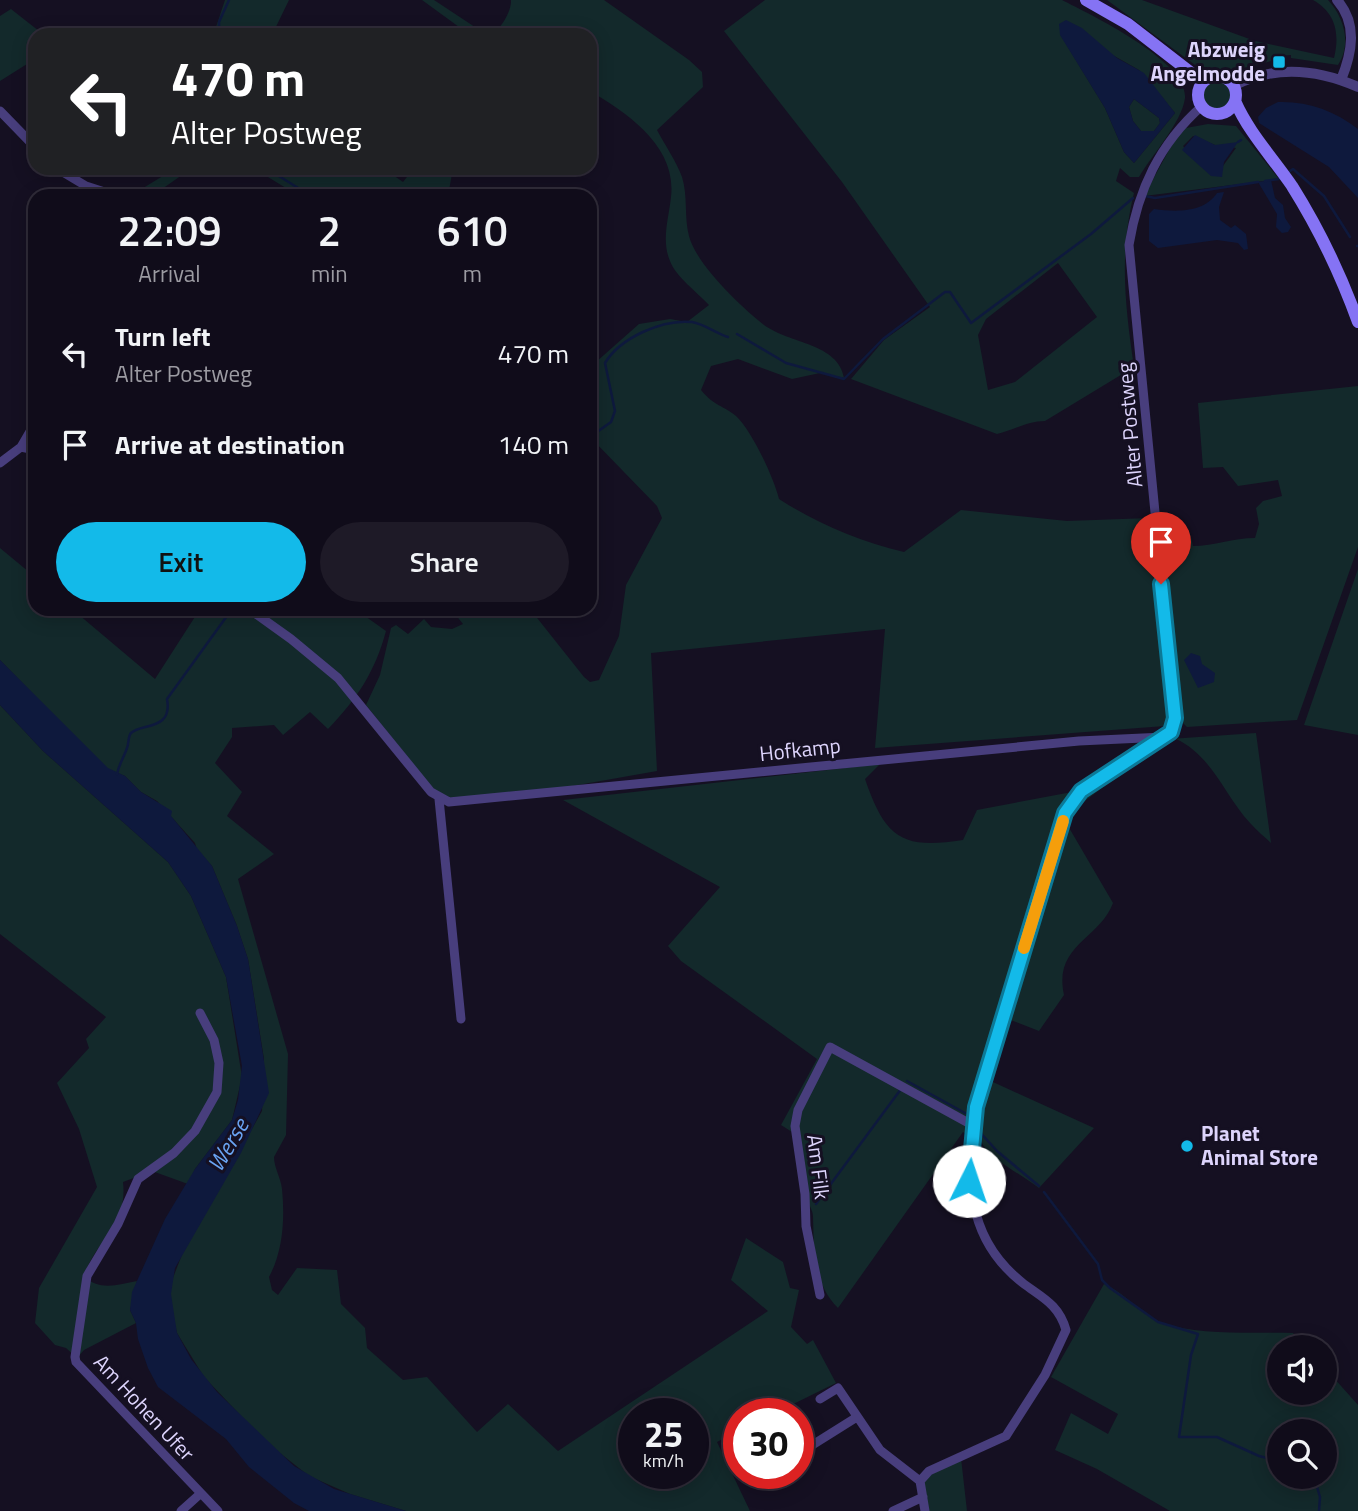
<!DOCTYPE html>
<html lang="en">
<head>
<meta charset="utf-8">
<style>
  body { margin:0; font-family:"Titillium Web",sans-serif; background:#1e1a27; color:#f1f3f6; height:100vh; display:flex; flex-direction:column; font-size:26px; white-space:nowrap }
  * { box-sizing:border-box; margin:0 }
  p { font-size:23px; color:#9c9ba2 }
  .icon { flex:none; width:38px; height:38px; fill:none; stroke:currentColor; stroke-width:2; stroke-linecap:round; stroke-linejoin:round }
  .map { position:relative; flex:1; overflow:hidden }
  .drawer { position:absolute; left:28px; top:189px; width:569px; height:427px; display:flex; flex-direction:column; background:#100c1a; border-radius:21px; box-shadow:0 4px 18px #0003,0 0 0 2px #302c39 }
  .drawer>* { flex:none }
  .banner { position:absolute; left:28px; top:28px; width:569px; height:147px; border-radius:21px; box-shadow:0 4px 18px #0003,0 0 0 2px #302c39; background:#202124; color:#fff; overflow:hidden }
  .controls { position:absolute; left:1267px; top:1335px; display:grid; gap:14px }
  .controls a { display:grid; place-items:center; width:70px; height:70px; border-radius:50%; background:#100c1a; box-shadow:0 4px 18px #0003,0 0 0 2px #302c39; font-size:35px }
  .speed { position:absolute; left:618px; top:1398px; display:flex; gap:14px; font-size:35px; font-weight:700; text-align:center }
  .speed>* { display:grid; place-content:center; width:91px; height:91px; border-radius:50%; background:#100c1a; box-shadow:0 4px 18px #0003,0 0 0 2px #302c39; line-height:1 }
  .speed small { font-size:18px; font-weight:400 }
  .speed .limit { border:10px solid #d22; background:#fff; color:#111 }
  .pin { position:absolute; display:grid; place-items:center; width:60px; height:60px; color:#fff; margin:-72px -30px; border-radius:50% 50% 50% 0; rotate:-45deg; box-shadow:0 0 7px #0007 }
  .pin .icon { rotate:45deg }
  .me { position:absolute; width:77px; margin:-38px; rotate:4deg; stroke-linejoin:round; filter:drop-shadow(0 0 5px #0008) }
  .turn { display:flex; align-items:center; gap:24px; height:147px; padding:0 28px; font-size:32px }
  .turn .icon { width:91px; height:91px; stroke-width:2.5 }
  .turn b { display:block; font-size:49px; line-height:60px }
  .eta { display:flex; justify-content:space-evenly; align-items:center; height:119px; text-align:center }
  .eta b { font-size:42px; font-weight:600; line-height:49px }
  .button { display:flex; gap:14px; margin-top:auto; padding:14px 28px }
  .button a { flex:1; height:80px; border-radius:42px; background:#13bae9; color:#111; font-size:28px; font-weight:600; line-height:80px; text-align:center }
  .button a+a { background:#1e1a27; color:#f1f3f6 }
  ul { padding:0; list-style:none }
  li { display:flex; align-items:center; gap:21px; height:91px; padding:0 28px }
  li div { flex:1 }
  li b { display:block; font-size:26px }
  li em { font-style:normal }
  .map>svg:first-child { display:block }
  .green { fill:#13292b; fill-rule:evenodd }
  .water { fill:#0e193d; fill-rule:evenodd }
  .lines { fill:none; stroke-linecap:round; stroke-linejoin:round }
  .stream { stroke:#0e193d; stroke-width:2.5 }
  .minor { stroke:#483e7d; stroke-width:9 }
  .tertiary { stroke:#483e7d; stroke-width:10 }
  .secondary { stroke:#8573f4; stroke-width:12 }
  .route-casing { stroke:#0c7997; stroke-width:18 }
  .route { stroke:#13bae9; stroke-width:12 }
  .slow { stroke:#f59e0b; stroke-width:12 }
  .poi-dot { fill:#13bae9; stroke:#151022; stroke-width:2.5 }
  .labels { text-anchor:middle; stroke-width:6; stroke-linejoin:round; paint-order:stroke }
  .poi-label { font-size:21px; font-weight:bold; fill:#ddd4fc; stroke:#151022; text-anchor:end }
  .street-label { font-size:21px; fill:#ddd4fc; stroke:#151022 }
  .water-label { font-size:23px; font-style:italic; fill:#6aa4f3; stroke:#151022 }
</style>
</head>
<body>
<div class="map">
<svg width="1358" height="1511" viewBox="0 0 1358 1511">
  <rect width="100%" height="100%" fill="#151022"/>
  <path class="green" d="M 225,0 L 289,0 L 272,35 L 217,35 L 216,27 Z
    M 422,0 L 434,0 L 487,35 L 470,35 Z
    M 511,0 L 604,0 L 689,60 L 702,72 L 703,87 L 657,130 C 665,145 676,161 682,177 C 688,196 684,217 689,236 C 696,264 741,307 764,325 C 790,344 838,343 844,378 L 820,373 L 792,379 L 738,359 L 711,366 L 701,390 C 715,407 723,405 736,416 C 752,431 774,478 779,499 C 818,524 859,541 904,552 L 961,510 L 1067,521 L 1150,518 L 1158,638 L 1164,639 L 1171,715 L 1168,729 L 1165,726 L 875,748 L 885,629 L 651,653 L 657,771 L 561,788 L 452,799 L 433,789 L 366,705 L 380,675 L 391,628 L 396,625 L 408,634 L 424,619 L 431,627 L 452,629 L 463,624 L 451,609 L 530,609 L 584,677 L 590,682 L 599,680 L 619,636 L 626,585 L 662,518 L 657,506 L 590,437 L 590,388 L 596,362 L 639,324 L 670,319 L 687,322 L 709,305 C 697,292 676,277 670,261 C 661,240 669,217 671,197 C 677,146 627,113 590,91 L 590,35 L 491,35 C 500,30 512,11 511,0 Z
    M 765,0 L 1062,0 C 1091,15 1188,61 1185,98 C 1182,122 1152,155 1139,177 L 1130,177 L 1120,168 L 1116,181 L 1134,193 C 1119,254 1125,305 1134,367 L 1045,421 C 1028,421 1013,430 997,434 L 851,379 L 884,340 L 930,307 L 842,182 L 724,31 ZM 1060,34 L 1109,53 L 1139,70 L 1175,113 L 1134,163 L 1124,152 L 1105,108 ZM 1058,263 L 1097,317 L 1015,382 L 988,390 L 978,335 L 986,319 Z
    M 1107,0 L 1142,0 L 1255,41 L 1334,58 C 1340,34 1336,13 1313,0 L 1328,0 C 1344,17 1352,44 1338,65 L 1291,58 L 1291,55 L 1278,56 L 1278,59 L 1243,69 L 1238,75 L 1206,73 Z
    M 11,9 L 44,35 L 35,35 L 35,59 L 0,81 L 0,16 Z
    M1202 95a15 15 0 1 1 30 0a15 15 0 1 1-30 0Z
    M 1134,99 L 1159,118 L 1160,123 L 1154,131 L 1141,131 L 1133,121 L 1129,107 Z
    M 1208,124 L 1236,126 L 1279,179 L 1144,196 L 1175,139 L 1186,128 ZM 1193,136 L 1215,145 L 1236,148 L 1223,166 L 1200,165 L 1183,146 Z
    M 176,168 L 192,168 L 152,196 L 130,196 Z
    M 253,168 L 383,168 L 403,182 L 414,168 L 453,168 L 448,196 L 299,196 Z
    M 1358,386 L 1358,547 L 1297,720 L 1187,727 L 1180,720 L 1156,511 C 1177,513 1190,525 1193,546 C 1214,546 1233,538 1255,538 L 1259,524 L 1256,508 L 1263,501 L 1282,496 L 1278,480 L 1238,486 L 1223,467 L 1203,468 L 1198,403 Z
    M 0,548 L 35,577 L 35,609 L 72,609 L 155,679 L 200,609 L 355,609 L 386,631 C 375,672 357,699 328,729 L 310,712 L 283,735 L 274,725 L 232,728 L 232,737 L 215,763 L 242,792 L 227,816 L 274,854 L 238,879 L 288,1054 L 286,1135 L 274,1157 C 274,1168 281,1178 282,1189 C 285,1219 283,1251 269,1277 L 272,1290 L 278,1295 L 297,1268 L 337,1270 L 341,1304 L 365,1328 L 367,1348 L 403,1380 L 427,1377 L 477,1432 L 508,1404 L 558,1451 L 768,1311 L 731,1280 L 746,1238 L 783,1262 L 790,1288 L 799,1290 L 791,1327 L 807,1344 L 813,1340 L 836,1383 L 773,1414 L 738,1414 L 738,1431 L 717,1442 L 750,1511 L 406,1511 L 350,1494 L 309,1476 L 266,1442 L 204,1377 L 177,1333 L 171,1307 L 171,1283 L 183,1252 L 262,1111 L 264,1059 L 248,959 L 237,926 L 212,866 L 197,850 L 195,843 L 157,801 L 141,792 L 125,776 L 108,769 L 83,745 L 0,660 ZM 634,1414 L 693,1414 L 693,1474 L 634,1474 Z
    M 1358,569 L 1358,735 L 1304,725 Z
    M 0,705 L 43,751 L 168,862 L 191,896 L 226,977 L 242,1077 L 232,1120 L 195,1169 L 188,1184 L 152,1171 L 123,1182 C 128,1226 96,1239 84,1276 C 98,1291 118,1285 137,1281 L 130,1310 L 136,1323 L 84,1350 L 77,1358 L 66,1348 L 55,1345 L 35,1323 L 39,1288 L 97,1187 L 79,1129 L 57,1083 L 89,1048 L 86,1039 L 106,1017 L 0,934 Z
    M 1256,733 L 1271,843 C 1265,837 1257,831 1251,824 C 1225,797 1213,756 1176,739 L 1143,757 L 1073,810 L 1068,826 L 1113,903 C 1100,939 1053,945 1064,995 L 1039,1031 L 1008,1019 L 1070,811 L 1082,794 L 1170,739 Z
    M 880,764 L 865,779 C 885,837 901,850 963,840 L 977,810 L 1072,792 L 1057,813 L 985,1062 L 969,1136 L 963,1132 L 838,1308 C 813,1283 814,1250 813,1217 C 813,1211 810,1207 808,1202 C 803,1181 803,1158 800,1137 L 781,1125 L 817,1059 L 681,961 L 668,946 L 720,887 L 563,800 Z
    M 993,1082 L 1094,1128 L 1039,1188 C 988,1151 964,1153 986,1084 Z
    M 1104,1284 C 1126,1293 1141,1315 1163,1323 C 1199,1336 1254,1332 1293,1333 L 1306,1347 L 1279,1348 L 1279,1393 L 1325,1393 L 1325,1368 L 1358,1405 L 1358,1511 L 1170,1511 L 1097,1469 L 1055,1450 L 1071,1413 L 1108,1434 L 1118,1414 L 1051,1377 ZM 1279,1432 L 1325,1432 L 1325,1477 L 1279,1477 Z
    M 961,1458 L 967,1511 L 925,1511 L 920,1481 Z"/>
  <path class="water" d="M 1066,20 L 1082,28 L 1117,58 L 1144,73 L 1175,113 L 1134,163 L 1124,152 L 1105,108 L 1060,35 L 1059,24 ZM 1134,99 L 1159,118 L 1160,123 L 1154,131 L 1141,131 L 1133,121 L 1129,107 Z
    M 1278,102 C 1308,101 1335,111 1358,129 L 1358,198 L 1329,167 L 1259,123 L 1258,117 L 1266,108 Z
    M 1195,135 L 1215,145 L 1238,142 L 1224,162 L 1222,177 L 1211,176 L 1182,150 Z
    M 1271,180 L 1275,198 L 1283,205 L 1285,218 L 1291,227 L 1288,232 L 1282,233 L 1276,227 L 1277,214 L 1258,182 Z
    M 1224,192 L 1219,207 L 1220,220 L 1231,228 L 1235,225 L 1246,234 L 1248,249 L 1244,250 L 1238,243 L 1217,240 L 1158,248 L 1149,241 L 1149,214 L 1154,209 C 1176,212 1204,213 1217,193 Z
    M 1191,653 L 1200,656 L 1202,664 L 1215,673 L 1214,682 L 1198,688 L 1184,660 Z
    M 0,660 L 108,768 L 125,776 L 141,792 L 172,811 L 171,816 L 212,866 L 237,926 L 248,959 L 269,1093 L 241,1153 L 175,1268 L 171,1294 L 177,1333 L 191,1359 L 217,1392 L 294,1466 L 334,1489 L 406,1511 L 309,1511 L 294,1503 L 249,1467 L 226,1439 L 158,1387 L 148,1368 L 138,1339 L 136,1323 L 130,1310 L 132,1292 L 165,1219 L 195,1169 L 232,1120 L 238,1100 L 242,1066 L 226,977 L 191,896 L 168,862 L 43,751 L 0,705 Z"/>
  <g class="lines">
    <path class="stream" d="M 219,35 L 219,22 L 229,0
      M 1238,142 L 1241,140
      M 266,168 L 311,196
      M 1290,171 L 1293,169 L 1324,196 L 1350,237
      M 1265,181 L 1279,179
      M 1145,196 L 1155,198 L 1258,182
      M 1357,246 L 1358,246
      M 737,334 L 786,363 L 844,379 L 883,339 L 945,292 L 950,292 L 971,323 L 1091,234 L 1133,198
      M 590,430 L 597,432 L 611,422 L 615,411 L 605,363 C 620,338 662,319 692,322 C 704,324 716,333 728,337
      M 117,774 C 119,764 124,757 127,748 C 129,743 128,736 131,733 C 141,723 173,731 167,699 L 232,609
      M 907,1081 L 965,1113
      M 977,1129 L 997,1151 L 1039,1186
      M 1044,1192 L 1098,1264 L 1102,1280 L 1110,1288 L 1158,1322 L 1198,1334 L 1191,1355 L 1179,1437 L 1217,1437 L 1259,1456 L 1279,1461
      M 816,1204 L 901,1089
      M 1314,1477 L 1320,1497 L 1319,1511"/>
    <path class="minor" d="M 0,111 L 35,147
      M 56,168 L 86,186 L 117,196
      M 21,447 L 35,423
      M 0,463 L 21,447 L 35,450
      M 249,609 L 291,639 L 338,678 L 431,792 L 449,802 L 1079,741 L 1164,737
      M 439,799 L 461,1019
      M 200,1013 L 214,1040 L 219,1063 L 217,1092 L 195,1131 L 174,1153 L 138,1179 L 118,1224 L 87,1276 L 75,1357 L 76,1362 L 218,1511
      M 820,1295 L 806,1226 L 805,1194 L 795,1126 L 798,1110 L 830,1047 L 974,1126
      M 820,1399 L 838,1388 L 880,1450 L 920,1481
      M 806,1449 L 857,1417
      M 181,1511 L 200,1494
      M 893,1511 L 923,1497
      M 925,1511 L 920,1481 L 929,1471 L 1006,1436 L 1045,1375 L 1066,1330 C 1059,1305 1043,1298 1024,1284 C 963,1237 967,1175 976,1107 L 1065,813 L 1081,791 L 1166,737 L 1171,732 L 1175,718 L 1129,245 C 1138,190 1159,144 1202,106"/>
    <path class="tertiary" d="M 1337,0 C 1358,24 1352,53 1341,80
      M 1233,86 C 1274,65 1317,69 1358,87"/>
    <path class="secondary" d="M 1086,0 L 1128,24 L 1203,82
      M1198 95a19 19 0 1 1 38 0a19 19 0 1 1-38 0Z
      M 1235,101 C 1249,133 1273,158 1292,186 C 1319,229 1341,275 1358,322"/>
  </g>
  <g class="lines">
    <defs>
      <path id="route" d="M 969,1181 L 976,1107 L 1065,813 L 1081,791 L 1171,732 L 1175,718 L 1161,584"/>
    </defs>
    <use href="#route" class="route-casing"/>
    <use href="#route" class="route"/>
    <path class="slow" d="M 1024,948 L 1063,821"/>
  </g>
  <g class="poi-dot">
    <rect x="1272" y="55" width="14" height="14" rx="3.5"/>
    <circle cx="1187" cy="1146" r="7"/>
  </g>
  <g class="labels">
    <g class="poi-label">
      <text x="1265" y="57">Abzweig<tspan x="1265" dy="24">Angelmodde</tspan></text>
      <text x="1201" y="1141" text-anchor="start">Planet<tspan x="1201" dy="24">Animal Store</tspan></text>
    </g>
    <g class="street-label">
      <text transform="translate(1130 425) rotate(-95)" y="7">Alter Postweg</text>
      <text transform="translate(800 750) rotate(-6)" y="7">Hofkamp</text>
      <text transform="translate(818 1167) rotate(83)" y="7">Am Filk</text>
      <text transform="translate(144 1408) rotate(47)" y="7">Am Hohen Ufer</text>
    </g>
    <g class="water-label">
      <text transform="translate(228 1145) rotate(-59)" y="8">Werse</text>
    </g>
  </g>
</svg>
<div class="controls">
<a><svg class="icon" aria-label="sound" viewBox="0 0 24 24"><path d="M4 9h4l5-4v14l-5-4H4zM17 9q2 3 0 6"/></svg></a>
<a><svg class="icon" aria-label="search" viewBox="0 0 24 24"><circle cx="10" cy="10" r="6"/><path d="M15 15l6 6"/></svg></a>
</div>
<div class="speed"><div>25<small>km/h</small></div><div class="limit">30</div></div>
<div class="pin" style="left:1161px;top:584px;background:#d93025"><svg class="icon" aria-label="arrive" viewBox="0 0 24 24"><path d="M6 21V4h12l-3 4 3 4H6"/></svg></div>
<svg class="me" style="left:969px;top:1181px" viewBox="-20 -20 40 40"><circle r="19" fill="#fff"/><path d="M0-13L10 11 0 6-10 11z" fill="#13bae9"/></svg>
<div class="banner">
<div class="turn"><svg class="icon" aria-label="left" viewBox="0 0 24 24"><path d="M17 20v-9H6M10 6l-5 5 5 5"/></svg><div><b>470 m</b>Alter Postweg</div></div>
</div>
<section class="drawer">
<div class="eta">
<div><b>22:09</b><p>Arrival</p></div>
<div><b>2</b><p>min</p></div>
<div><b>610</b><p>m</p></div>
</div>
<ul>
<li><svg class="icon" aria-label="left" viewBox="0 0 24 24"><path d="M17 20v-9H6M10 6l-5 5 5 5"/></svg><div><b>Turn left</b><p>Alter Postweg</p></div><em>470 m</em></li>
<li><svg class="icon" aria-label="arrive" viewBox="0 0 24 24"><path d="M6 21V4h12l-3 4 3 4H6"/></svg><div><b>Arrive at destination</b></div><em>140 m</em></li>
</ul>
<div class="button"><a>Exit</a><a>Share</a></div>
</section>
</div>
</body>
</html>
